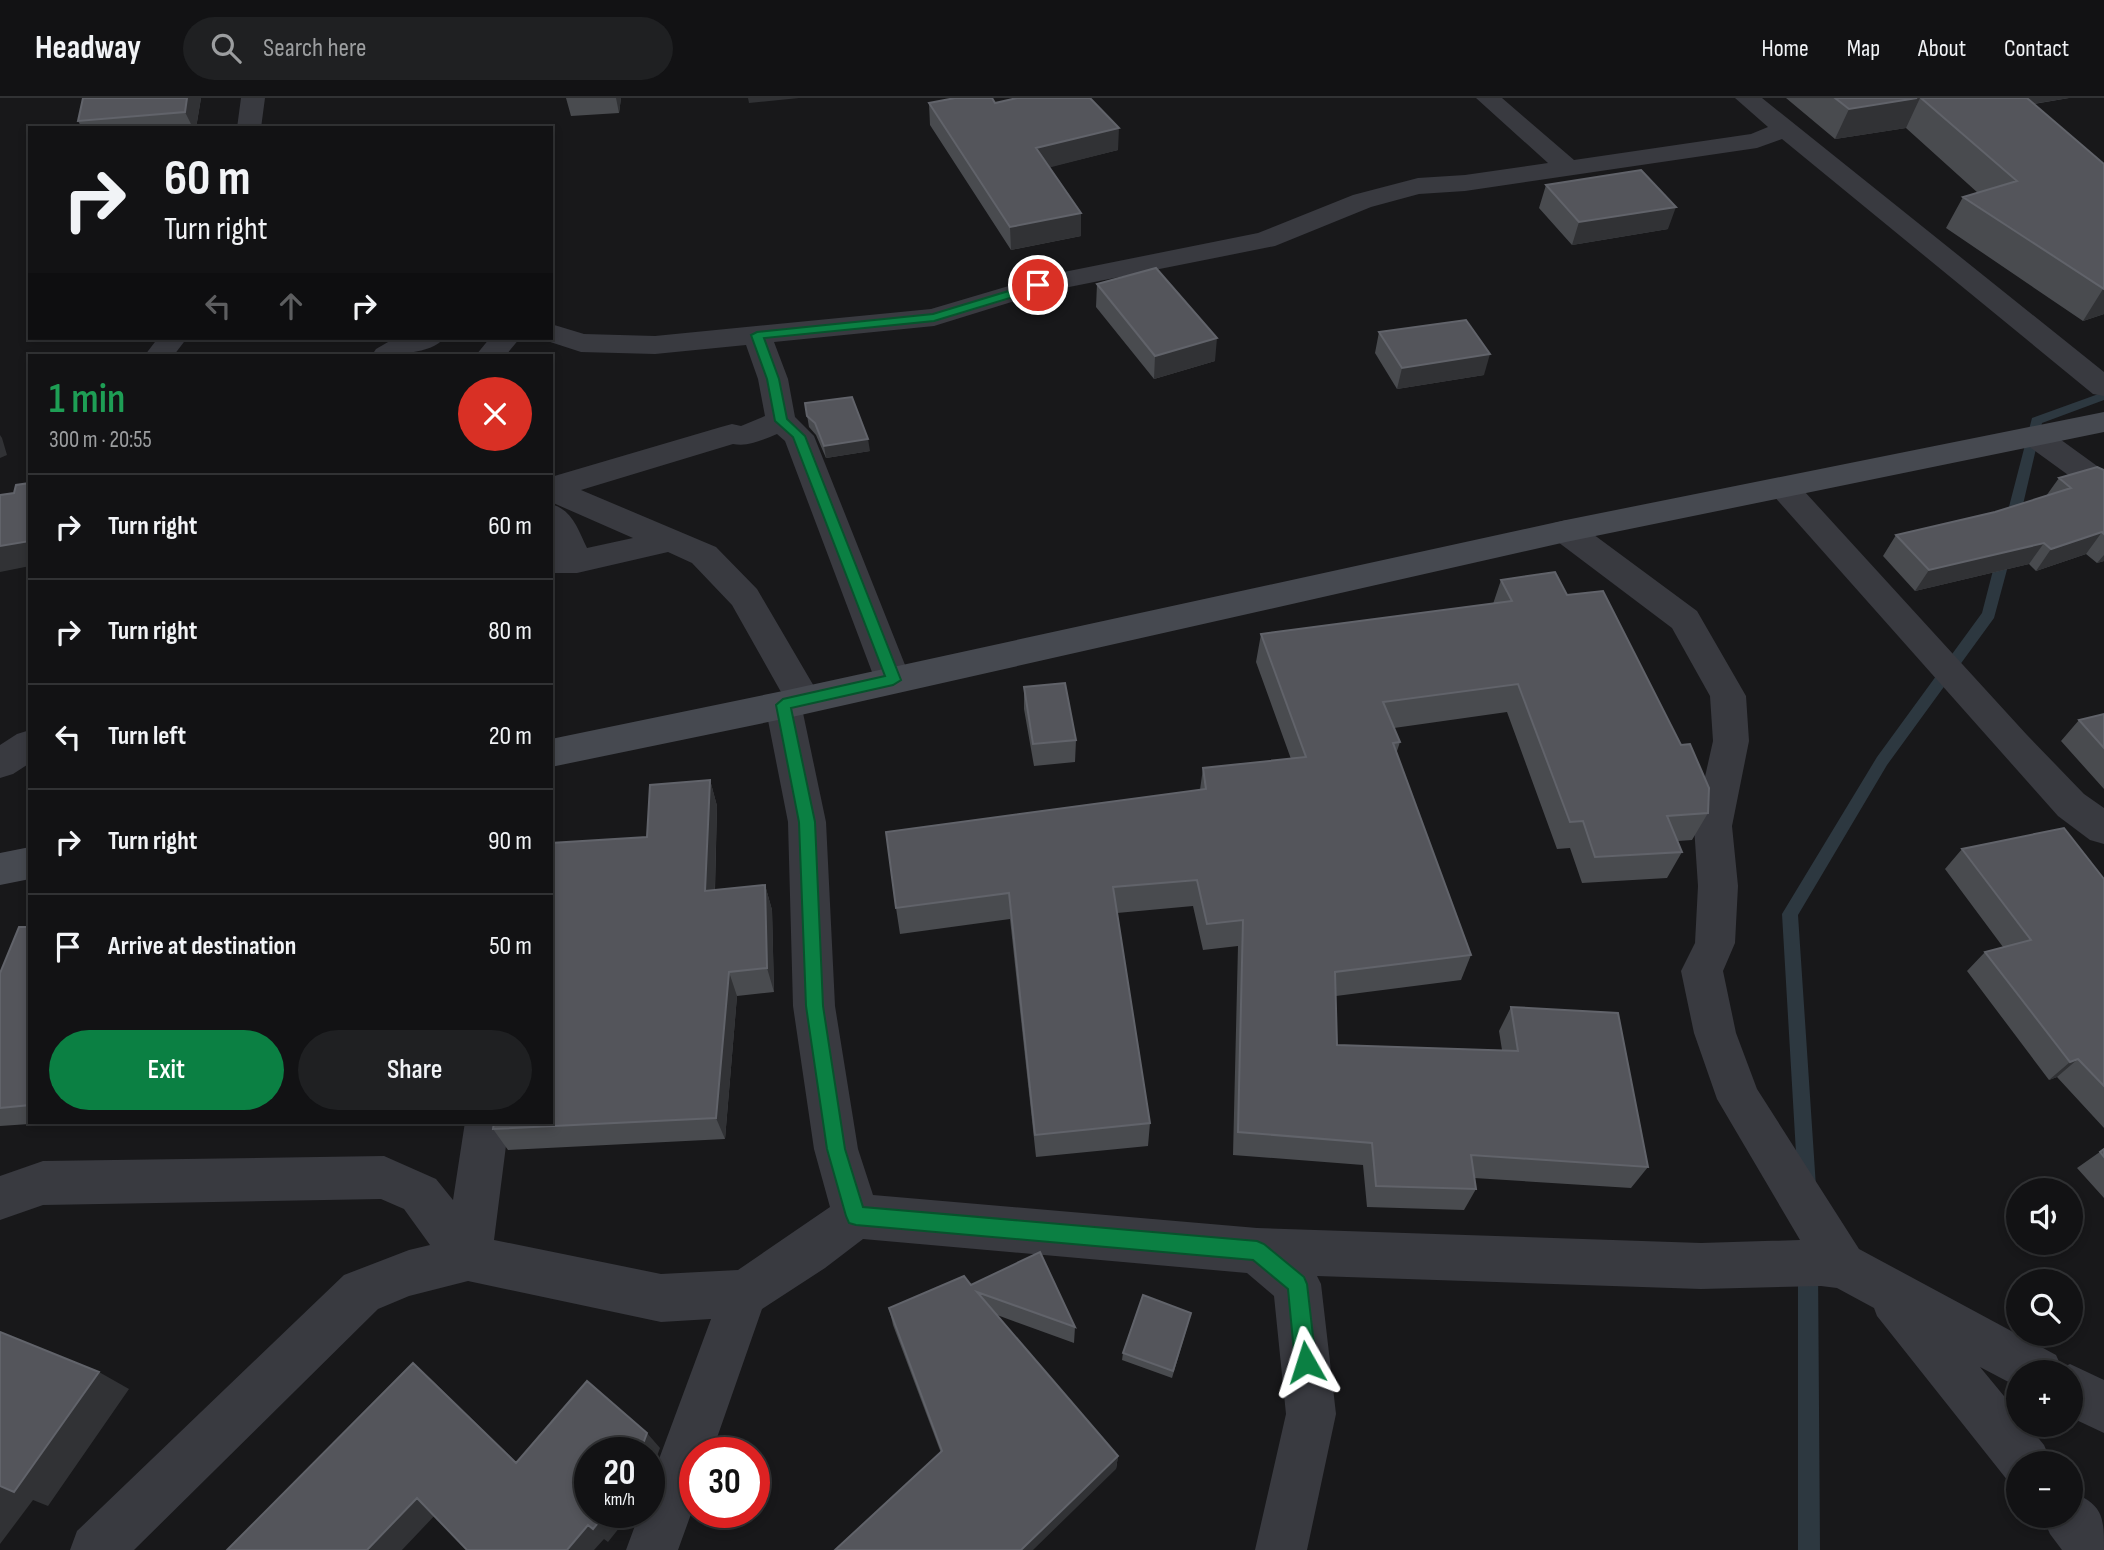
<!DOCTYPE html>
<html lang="en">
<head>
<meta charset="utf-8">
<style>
  body { margin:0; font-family:"Sofia Sans Condensed",sans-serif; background:#1f2022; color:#f1f3f6; height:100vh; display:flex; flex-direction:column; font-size:26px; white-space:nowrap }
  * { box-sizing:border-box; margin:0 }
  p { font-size:23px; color:#9c9ea0 }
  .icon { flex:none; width:38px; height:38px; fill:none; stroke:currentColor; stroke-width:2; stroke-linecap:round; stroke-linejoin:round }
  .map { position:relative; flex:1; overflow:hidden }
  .side { position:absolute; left:28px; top:256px; width:525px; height:770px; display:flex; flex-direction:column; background:#121214; border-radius:0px; box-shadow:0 4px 10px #0003,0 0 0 2px #313234 }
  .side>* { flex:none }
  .guide { position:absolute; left:28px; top:28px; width:525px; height:214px; border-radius:0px; box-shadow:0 4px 10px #0003,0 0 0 2px #313234; background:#121214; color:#f1f3f6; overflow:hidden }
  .tools { position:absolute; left:2006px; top:1080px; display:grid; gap:14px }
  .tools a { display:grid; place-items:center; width:77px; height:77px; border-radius:50%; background:#121214; box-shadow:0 4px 10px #0003,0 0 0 2px #313234; font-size:35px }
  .speed { position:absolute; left:574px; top:1339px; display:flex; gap:14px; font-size:35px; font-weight:700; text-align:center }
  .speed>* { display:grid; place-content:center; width:91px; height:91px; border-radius:50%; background:#121214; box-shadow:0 4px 10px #0003,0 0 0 2px #313234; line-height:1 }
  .speed small { font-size:18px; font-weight:400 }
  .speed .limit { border:10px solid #d22; background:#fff; color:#111 }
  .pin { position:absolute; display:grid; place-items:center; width:60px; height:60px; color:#fff; margin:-30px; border:4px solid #fff; border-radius:50%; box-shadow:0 2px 7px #0007 }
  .me { position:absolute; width:77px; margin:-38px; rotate:354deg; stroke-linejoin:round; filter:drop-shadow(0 0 5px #0008) }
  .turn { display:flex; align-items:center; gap:24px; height:147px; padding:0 21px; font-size:32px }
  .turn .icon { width:91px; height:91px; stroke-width:2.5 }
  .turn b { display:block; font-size:49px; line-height:60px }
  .lanes { display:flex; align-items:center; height:66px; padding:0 21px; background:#0003; justify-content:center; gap:35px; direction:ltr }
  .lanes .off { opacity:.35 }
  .round { display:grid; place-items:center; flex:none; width:74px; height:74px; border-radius:37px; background:#1f2022 }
  .summary { display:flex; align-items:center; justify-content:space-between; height:119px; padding:0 21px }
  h1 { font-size:42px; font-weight:600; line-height:52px; color:#1e9e55 }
  .cta { display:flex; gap:14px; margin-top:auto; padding:14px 21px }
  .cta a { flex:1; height:80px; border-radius:42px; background:#0b8043; color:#fff; font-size:28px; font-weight:600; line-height:80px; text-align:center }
  .cta a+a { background:#1f2022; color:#f1f3f6 }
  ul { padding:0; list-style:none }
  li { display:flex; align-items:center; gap:21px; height:105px; padding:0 21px; border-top:2px solid #313234 }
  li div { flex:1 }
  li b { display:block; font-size:26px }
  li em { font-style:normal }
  header { display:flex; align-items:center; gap:42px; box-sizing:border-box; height:98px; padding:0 35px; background:#121214; border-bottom:2px solid #313234 }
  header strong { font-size:33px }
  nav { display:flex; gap:38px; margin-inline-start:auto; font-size:24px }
  .search { width:490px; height:63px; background:#1f2022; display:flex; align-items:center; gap:18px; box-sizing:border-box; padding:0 24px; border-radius:38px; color:#9c9ea0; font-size:26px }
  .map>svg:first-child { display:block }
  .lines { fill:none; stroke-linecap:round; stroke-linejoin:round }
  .stream { fill:#2d3840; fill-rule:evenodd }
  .minor { fill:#393a40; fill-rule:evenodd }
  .secondary { fill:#464950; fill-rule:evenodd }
  .wall { fill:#494b4f }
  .shaded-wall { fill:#313235 }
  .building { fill:#54555b; stroke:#61636a; stroke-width:2 }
  .route { fill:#0b8043; stroke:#07532c; stroke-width:2 }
</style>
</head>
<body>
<header>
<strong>Headway</strong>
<div class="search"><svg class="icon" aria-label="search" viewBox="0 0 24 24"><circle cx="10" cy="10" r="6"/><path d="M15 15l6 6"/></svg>Search here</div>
<nav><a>Home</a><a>Map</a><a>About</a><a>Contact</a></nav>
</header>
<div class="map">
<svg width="2104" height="1452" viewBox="0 0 2104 1452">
  <rect width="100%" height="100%" fill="#18181a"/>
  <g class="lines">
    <path class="stream" d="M 2104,294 L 2104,302 L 2042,325 L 2018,428 L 2011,433 L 2006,431 L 2004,428 L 2032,320 Z
      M 2005,448 L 2012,453 L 1994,520 L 1887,667 L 1798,817 L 1816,1089 L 1814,1095 L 1807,1098 L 1800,1095 L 1798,1089 L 1782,816 L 1877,659 L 1982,515 L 1998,453 Z
      M 1808,1158 L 1815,1160 L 1818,1167 L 1820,1452 L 1798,1452 L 1798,1167 L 1801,1160 Z"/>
    <path class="minor" d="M 241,0 L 265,0 L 261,30 L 237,30 Z
      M 1476,0 L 1502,0 L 1574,62 L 1751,36 L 1768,29 L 1735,0 L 1762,0 L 2104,274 L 2104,298 L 2093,296 L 1782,41 L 1757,50 L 1465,93 L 1419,96 L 1371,109 L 1275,148 L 1044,194 L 934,228 L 774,244 L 788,281 L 795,319 L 814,338 L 911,582 L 906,591 L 893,595 L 880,591 L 875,582 L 785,343 L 777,336 C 762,342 749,349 733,346 L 581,392 L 716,449 L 757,491 L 822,602 L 817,612 L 803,615 L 826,724 L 835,908 L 858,1051 L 873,1097 L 1257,1130 L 1701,1145 L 1800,1142 L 1717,1001 L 1694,935 L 1681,873 L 1695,845 L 1698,788 L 1694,728 L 1713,643 L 1710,598 L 1672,530 L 1554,441 L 1550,433 L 1554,425 L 1566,422 L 1578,425 L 1697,513 L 1746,598 L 1749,643 L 1732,728 L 1738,788 L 1735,845 L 1723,873 L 1736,935 L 1757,991 L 1859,1151 L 2056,1257 L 2062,1270 L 2070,1266 L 2104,1282 L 2104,1335 L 2070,1319 L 2070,1274 L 2018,1274 L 2018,1289 L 1980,1269 L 2018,1315 L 2018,1326 L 2027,1326 L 2044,1347 L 2052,1365 L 2018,1365 L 2018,1387 L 2008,1383 L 1877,1218 L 1874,1210 L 1837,1190 L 1821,1188 L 1701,1191 L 1317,1178 L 1321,1186 L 1336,1316 L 1307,1452 L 1255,1452 L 1286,1316 L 1274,1198 L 1247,1175 L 863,1141 L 825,1170 L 762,1211 L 712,1354 L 695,1354 L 695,1405 L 678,1452 L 626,1452 L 640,1414 L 649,1414 L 649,1388 L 711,1221 L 661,1224 L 468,1183 L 409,1198 L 378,1211 L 134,1452 L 70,1452 L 77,1433 L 344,1177 L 409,1152 L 430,1147 L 404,1111 L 381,1101 L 43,1107 L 0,1122 L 0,1078 L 43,1063 L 384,1058 L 436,1081 L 453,1102 L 465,1024 L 509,1024 L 494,1142 L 661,1176 L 738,1172 L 830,1109 L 814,1051 L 793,908 L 788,724 L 765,607 L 770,597 L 781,594 L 732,507 L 692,465 L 668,454 L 577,475 L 551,475 L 551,453 L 555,453 L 551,444 L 551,406 C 573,412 578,432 587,450 L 633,440 L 551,404 L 551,379 L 721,329 L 732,326 L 741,328 L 765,318 L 758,281 L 746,247 L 655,256 L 581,254 L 541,241 L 551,240 L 551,226 L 584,236 L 655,238 L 931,211 L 1039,179 L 1258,135 L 1353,97 L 1418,80 L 1465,77 L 1548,65 Z
      M 158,240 L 187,240 L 174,257 L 145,257 Z
      M 395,240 L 444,240 C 433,256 391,257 372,257 L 376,251 Z
      M 490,240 L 520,240 L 506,257 L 476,257 Z
      M 2035,328 L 2046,331 L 2104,373 L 2104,398 L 2093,395 L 2024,345 L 2020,338 L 2024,331 Z
      M 1783,379 L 1794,382 L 2027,637 L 2084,696 L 2104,710 L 2104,746 L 2090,742 L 2058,718 L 1772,396 L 1767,389 L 1772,382 Z
      M 30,632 L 30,665 L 13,676 L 0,680 L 0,647 L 17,636 Z
      M 2070,1393 C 2104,1407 2104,1419 2104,1452 L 2062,1452 L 2050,1436 L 2042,1418 L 2070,1418 Z"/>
    <path class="secondary" d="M 2104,314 L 2104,334 L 1566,444 L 783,621 L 551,669 L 551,641 L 783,593 L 1566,422 Z
      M 30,749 L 30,781 L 0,787 L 0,755 Z"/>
  </g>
  <path class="wall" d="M 83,0 L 201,0 L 196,30 L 82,30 L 78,23 Z
    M 566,0 L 621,0 L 619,15 L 571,18 Z
    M 1786,0 L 2069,0 L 2034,6 L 2104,66 L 2104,216 L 2083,223 L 1946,130 L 1963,99 L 1978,95 L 1906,30 L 1835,41 Z
    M 929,5 L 995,5 L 1118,52 L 1049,69 L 1081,115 L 1081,138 L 1011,152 L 930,27 Z
    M 1546,87 L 1668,131 L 1572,147 L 1539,110 Z
    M 1097,186 L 1215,263 L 1154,281 L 1096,209 Z
    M 1379,234 L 1484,277 L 1397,291 L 1375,255 Z
    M 805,305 L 870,353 L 826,360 L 816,337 L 809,329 Z
    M 2104,372 L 2104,463 L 2097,465 L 2086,456 L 2036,473 L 2029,466 L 1915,493 L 1883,458 L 1896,437 L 1995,414 L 2046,398 L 2059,380 Z
    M 1501,482 L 1567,497 L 1708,715 L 1692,742 L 1678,743 L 1682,754 L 1667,780 L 1582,785 L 1570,750 L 1557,751 L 1507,614 L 1394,630 L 1400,644 L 1396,656 L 1471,857 L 1461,882 L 1336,898 L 1337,947 L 1502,952 L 1499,933 L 1511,909 L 1648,1069 L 1631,1090 L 1474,1080 L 1476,1091 L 1464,1112 L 1367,1109 L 1363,1067 L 1233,1057 L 1238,848 L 1203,852 L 1193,808 L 1117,815 L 1150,1025 L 1148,1048 L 1036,1059 L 1010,821 L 900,836 L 896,810 L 1200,692 L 1203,670 L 1291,661 L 1256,564 L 1261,536 L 1493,506 Z
    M 1024,589 L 1076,642 L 1075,664 L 1034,668 L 1024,611 Z
    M 2104,616 L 2104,691 L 2061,643 L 2079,622 Z
    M 710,682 L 717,708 L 715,792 L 765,787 L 772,812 L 774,894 L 737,898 L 725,1041 L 508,1052 L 493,1031 L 647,739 Z
    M 1962,751 L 2104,781 L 2104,1030 L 2057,979 L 2049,982 L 1967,873 L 1985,854 L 2003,849 L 1945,771 Z
    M 30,829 L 30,1024 L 59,1024 L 0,1028 L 0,875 Z
    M 2104,1051 L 2104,1100 L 2077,1070 Z
    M 971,1187 L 1075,1229 L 1074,1245 L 997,1217 L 1118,1358 L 1116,1371 L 941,1355 L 893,1227 L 889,1210 Z
    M 1189,1223 L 1172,1280 L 1122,1262 L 1123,1255 Z"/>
  <path class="shaded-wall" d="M 187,0 L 201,0 L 196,30 L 193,30 L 185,14 Z
    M 616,0 L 621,0 L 619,15 Z
    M 748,0 L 799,0 L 749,5 Z
    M 1920,0 L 1906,30 L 1835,41 L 1849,11 Z
    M 1997,0 L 2069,0 L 1990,13 Z
    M 1119,30 L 1118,52 L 1036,73 L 1036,50 Z
    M 1676,109 L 1668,131 L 1572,147 L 1579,124 Z
    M 1081,115 L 1081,138 L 1011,152 L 1010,129 Z
    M 2103,191 L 2104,191 L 2104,216 L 2083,223 Z
    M 1217,240 L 1215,263 L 1154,281 L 1155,258 Z
    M 1490,256 L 1484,277 L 1397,291 L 1402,270 Z
    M 0,337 L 2,340 L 7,357 L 0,360 Z
    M 868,341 L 870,353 L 826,360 L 824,348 Z
    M 2102,434 L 2086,456 L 2036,473 L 2051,451 Z
    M 30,443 L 30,468 L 0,474 L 0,448 Z
    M 2044,445 L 2029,466 L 1915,493 L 1929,472 Z
    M 2104,457 L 2104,463 L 2097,465 Z
    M 710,682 L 717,708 L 714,818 L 705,793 Z
    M 765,787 L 772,812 L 774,894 L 767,870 Z
    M 729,874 L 737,898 L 725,1041 L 716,1020 Z
    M 2078,961 L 2057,979 L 2049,982 L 2070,964 Z
    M 413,1265 L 433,1283 L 533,1380 L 516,1365 Z
    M 99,1274 L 129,1291 L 48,1408 L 33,1402 L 0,1446 L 0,1388 Z
    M 647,1335 L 660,1350 L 649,1380 L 649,1354 L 640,1354 Z
    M 1118,1358 L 1116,1371 L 1033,1452 L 1021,1452 Z
    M 417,1400 L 438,1414 L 402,1452 L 367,1452 Z
    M 607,1414 L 632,1414 L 608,1444 L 604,1441 L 594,1452 L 567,1452 L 588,1427 Z"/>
  <path class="building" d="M 83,0 L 187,0 L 185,14 L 78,23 Z
    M 955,0 L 992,0 L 995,5 L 1017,0 L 1090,0 L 1119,30 L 1036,50 L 1081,115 L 1010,129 L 929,5 Z
    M 1835,0 L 1917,0 L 1849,11 Z
    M 1921,0 L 2027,0 L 2104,66 L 2104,191 L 1963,99 L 2017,83 Z
    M 1641,72 L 1676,109 L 1579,124 L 1546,87 Z
    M 1156,170 L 1217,240 L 1155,258 L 1097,186 Z
    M 1466,222 L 1490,256 L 1402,270 L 1379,234 Z
    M 852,299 L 868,341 L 824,348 L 815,325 L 807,318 L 805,305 Z
    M 2097,369 L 2104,372 L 2104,436 L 2102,434 L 2051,451 L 2044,445 L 1929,472 L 1896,437 L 1995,414 L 2071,390 L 2059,380 Z
    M 30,385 L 30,443 L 0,448 L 0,397 L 14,395 L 16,387 Z
    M 1555,474 L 1567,497 L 1603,493 L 1681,647 L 1690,646 L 1709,690 L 1708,715 L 1667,718 L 1682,754 L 1595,759 L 1583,723 L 1570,724 L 1518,586 L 1383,604 L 1400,644 L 1393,645 L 1471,857 L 1335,874 L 1337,947 L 1518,953 L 1511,909 L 1618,915 L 1648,1069 L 1471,1057 L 1476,1091 L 1376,1088 L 1372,1045 L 1238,1034 L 1243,822 L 1207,826 L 1197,782 L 1113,789 L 1150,1025 L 1035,1037 L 1009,795 L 896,810 L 886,734 L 1206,691 L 1203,670 L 1306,659 L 1261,536 L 1512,503 L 1501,482 Z
    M 1065,585 L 1076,642 L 1033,646 L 1024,589 Z
    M 2104,616 L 2104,650 L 2079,622 Z
    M 710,682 L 705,793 L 765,787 L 767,870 L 729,874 L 716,1020 L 493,1031 L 494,1024 L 551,1024 L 551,745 L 647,739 L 650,687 Z
    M 2064,730 L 2104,781 L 2104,988 L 2078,961 L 2070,964 L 1985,854 L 2031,842 L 1962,751 Z
    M 19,829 L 30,829 L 30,1007 L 0,1010 L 0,875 Z
    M 2104,1051 L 2104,1059 L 2100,1054 Z
    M 1040,1154 L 1075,1229 L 977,1194 L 1118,1358 L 1021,1452 L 835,1452 L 942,1353 L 889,1210 L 964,1178 L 971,1187 Z
    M 1143,1197 L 1191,1215 L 1173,1273 L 1123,1255 Z
    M 0,1234 L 99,1274 L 14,1394 L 0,1388 Z
    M 413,1265 L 516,1365 L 587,1283 L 647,1335 L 640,1354 L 590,1354 L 590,1414 L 607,1414 L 593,1431 L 588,1427 L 567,1452 L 467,1452 L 417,1400 L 367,1452 L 227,1452 Z"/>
  <path class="route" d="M 1038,184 L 1044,187 L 1043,190 L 934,223 L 764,240 L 779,281 L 787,321 L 805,338 L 901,582 L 893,587 L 791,610 L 815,724 L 823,908 L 845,1051 L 863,1109 L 1257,1143 L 1264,1146 L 1304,1179 L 1307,1186 L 1316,1264 L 1313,1272 L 1306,1275 L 1298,1272 L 1295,1264 L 1288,1191 L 1253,1162 L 856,1127 L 849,1125 L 846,1118 L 827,1051 L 806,908 L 799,724 L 776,607 L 783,601 L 885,578 L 793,339 L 775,323 L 767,281 L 751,237 L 757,234 L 933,216 Z"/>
</svg>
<div class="tools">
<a><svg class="icon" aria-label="sound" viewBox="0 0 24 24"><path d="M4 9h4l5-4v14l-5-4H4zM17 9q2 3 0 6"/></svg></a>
<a><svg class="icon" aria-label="search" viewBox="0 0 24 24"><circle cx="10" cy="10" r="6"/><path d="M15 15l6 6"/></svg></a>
<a>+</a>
<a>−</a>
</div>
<div class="speed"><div>20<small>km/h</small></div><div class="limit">30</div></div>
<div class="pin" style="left:1038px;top:187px;background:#d93025"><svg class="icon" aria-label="arrive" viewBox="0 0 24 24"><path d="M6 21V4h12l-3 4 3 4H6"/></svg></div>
<svg class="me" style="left:1306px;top:1264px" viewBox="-20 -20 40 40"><path d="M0-17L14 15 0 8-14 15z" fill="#0b8043" stroke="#fff" stroke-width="4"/></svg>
<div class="guide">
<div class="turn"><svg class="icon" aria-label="right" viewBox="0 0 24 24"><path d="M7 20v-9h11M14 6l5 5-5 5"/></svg><div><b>60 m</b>Turn right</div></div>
<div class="lanes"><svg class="icon off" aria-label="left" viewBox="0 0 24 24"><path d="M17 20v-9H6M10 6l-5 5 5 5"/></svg><svg class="icon off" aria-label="ahead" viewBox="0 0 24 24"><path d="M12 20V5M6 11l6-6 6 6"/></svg><svg class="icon" aria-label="right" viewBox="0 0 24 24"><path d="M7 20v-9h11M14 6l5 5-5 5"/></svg></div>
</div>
<section class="side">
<div class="summary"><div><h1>1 min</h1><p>300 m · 20:55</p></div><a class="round" style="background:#d93025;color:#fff"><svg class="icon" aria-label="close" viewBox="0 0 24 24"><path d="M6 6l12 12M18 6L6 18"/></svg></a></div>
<ul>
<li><svg class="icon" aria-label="right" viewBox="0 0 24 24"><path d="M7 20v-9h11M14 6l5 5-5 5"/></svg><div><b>Turn right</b></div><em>60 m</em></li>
<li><svg class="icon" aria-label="right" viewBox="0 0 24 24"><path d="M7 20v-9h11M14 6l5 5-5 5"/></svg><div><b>Turn right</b></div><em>80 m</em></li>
<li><svg class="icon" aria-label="left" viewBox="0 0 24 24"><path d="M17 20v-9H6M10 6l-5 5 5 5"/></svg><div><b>Turn left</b></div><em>20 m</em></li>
<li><svg class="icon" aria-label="right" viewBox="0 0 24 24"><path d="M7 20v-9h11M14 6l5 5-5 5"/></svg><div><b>Turn right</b></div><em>90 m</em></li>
<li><svg class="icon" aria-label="arrive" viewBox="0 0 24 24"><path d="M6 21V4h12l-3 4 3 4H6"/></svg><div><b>Arrive at destination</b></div><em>50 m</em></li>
</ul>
<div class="cta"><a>Exit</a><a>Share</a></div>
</section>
</div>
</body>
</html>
